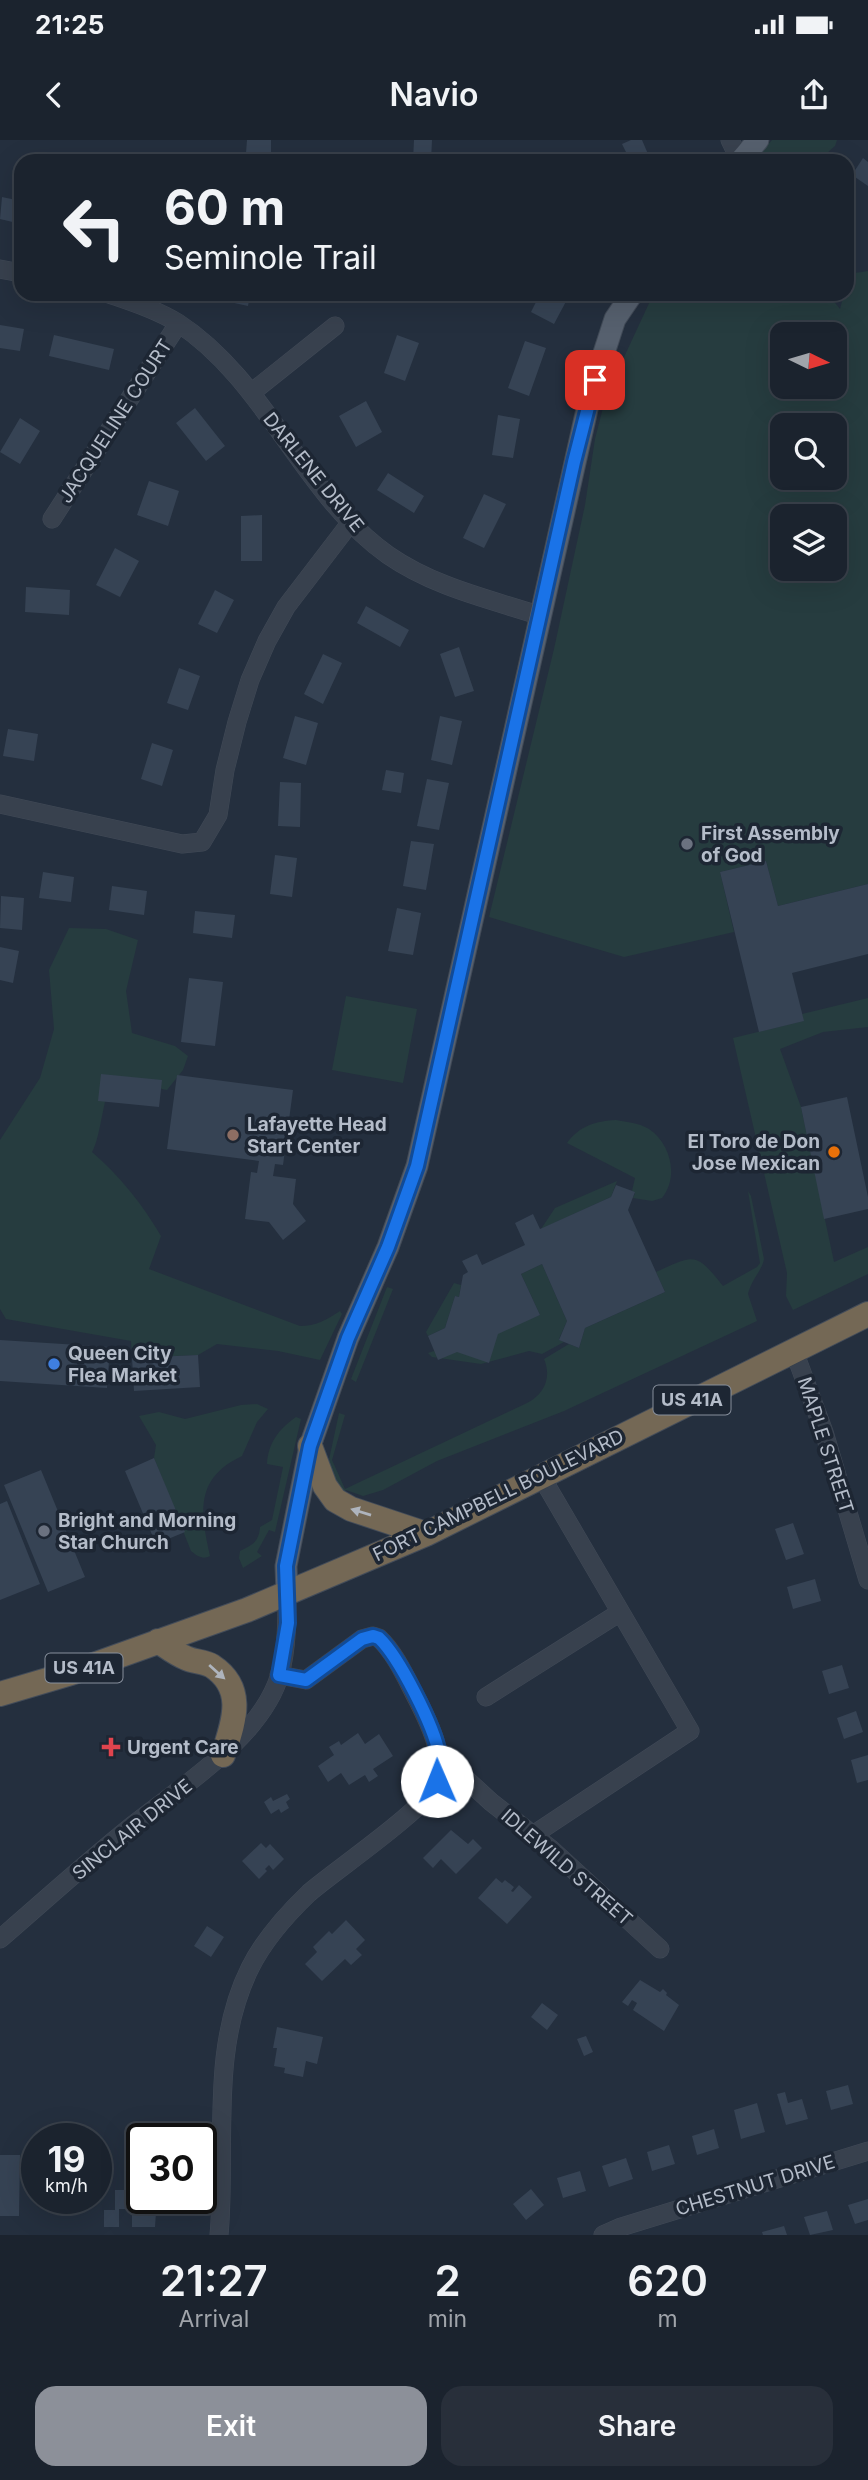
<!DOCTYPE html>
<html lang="en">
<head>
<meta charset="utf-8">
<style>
  body { margin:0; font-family:Inter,sans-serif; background:#282f3a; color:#f1f3f6; height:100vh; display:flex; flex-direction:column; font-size:26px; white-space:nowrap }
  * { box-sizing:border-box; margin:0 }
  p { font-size:23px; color:#a0a4aa }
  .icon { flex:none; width:38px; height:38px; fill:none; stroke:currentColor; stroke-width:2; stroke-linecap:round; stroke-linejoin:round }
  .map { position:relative; height:2095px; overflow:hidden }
  .panel { display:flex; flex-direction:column; background:#1b232e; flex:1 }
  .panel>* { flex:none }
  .hud { position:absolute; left:14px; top:14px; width:840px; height:147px; border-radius:21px; box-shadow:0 7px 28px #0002,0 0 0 2px #39404a; background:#1b232e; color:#f1f3f6; overflow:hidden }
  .needle { width:46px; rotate:95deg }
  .controls { position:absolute; left:770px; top:182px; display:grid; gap:14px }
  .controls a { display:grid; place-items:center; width:77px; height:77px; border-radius:14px; background:#1b232e; box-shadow:0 7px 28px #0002,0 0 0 2px #39404a; font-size:35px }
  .speed { position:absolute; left:21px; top:1983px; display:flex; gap:14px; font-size:35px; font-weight:700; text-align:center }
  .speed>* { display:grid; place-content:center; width:91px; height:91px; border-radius:50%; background:#1b232e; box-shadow:0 7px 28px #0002,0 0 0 2px #39404a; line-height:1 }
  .speed small { font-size:18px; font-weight:400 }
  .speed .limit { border:4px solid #111; border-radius:10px; background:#fff; color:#111 }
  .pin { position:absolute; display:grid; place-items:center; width:60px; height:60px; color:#fff; margin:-30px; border-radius:14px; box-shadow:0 4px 10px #0006 }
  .me { position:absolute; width:77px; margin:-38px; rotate:359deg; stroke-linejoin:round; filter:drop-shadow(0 0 5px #0008) }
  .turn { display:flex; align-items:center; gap:24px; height:147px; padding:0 35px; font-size:32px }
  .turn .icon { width:91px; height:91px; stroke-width:2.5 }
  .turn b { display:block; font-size:49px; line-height:60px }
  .eta { display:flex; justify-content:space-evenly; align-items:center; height:119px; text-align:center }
  .eta b { font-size:42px; font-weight:600; line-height:49px }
  .cta { display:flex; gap:14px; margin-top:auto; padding:14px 35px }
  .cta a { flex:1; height:80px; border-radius:21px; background:#8c9099; color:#fff; font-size:28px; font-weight:600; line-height:80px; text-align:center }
  .cta a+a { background:#282f3a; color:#f1f3f6 }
  .status { display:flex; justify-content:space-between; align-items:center; height:49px; padding:0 35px; background:#1b232e; direction:ltr }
  .status svg { height:19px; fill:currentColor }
  header { display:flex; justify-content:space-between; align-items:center; height:91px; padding:0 35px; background:#1b232e; font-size:32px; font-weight:600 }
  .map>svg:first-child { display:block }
  .green { fill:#263c3f; fill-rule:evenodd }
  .building { fill:#364354 }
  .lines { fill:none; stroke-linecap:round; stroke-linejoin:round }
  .minor-casing { stroke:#414a57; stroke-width:19 }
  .major-casing { stroke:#414a57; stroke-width:23 }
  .highway-casing { stroke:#434c59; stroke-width:26 }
  .minor { stroke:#38414e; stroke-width:18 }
  .major { stroke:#56606e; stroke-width:21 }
  .highway { stroke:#746855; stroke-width:24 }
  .oneway { fill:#aeb4bd }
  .route-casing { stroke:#114b97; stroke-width:18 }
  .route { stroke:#1a73e8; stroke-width:12 }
  .worship-dot { fill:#6b7280; stroke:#1d2633; stroke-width:2.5 }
  .education-dot { fill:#8d6e63; stroke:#1d2633; stroke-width:2.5 }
  .food-dot { fill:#e8710a; stroke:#1d2633; stroke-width:2.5 }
  .shop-dot { fill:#3f7fe0; stroke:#1d2633; stroke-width:2.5 }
  .health-dot { fill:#e0444e; stroke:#1d2633; stroke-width:2.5 }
  .labels { text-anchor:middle; stroke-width:7; stroke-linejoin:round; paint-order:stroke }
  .shield { fill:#1d2633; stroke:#878f9c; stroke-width:2 }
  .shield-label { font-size:18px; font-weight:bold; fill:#b4bcc9 }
  .street-label { font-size:19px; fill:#b4bcc9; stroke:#1d2633 }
  .poi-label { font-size:19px; font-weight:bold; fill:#b4bcc9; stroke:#1d2633; text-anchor:start }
</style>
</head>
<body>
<div class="status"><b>21:25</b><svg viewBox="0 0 49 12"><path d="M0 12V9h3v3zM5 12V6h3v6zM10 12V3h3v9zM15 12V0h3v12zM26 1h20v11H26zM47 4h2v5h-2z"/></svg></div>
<header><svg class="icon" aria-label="back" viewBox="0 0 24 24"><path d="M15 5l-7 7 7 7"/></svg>Navio<svg class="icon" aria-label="share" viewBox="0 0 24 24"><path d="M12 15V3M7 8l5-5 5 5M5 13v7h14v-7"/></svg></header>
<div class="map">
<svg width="868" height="2095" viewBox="0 0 868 2095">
  <rect width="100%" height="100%" fill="#242f3e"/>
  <path class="green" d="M 772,0 L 837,0 L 835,6 L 818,21 L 753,21 Z
    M 868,131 L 868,744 L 778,766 L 766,721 L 720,732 L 734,792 L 624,817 L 489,777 L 554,509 L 585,365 L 595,299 L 606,256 L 651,159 L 654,154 L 828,154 L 840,169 L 844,154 L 847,154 L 847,147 L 855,133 ZM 782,194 L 835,194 L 835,247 L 782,247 ZM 782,285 L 835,285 L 835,338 L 782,338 ZM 782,376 L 835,376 L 835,429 L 782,429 Z
    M 69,788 L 106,789 L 138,800 L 126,851 L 132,893 L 175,906 L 188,916 L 183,930 L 167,950 L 137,944 L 108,950 C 103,966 99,1001 92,1012 C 119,1035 143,1065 161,1096 L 149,1129 L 300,1186 C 316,1186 326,1180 340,1171 L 342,1174 L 320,1220 L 278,1211 L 217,1204 L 198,1215 L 132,1218 L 131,1201 L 6,1179 L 0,1169 L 0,1000 L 40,938 L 54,889 L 49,830 Z
    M 346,856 L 417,869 L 403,943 L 332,930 Z
    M 868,858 L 868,887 L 823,892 L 780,909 L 801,967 L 834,1122 L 868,1107 L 868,1134 L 793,1170 L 786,1156 L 787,1133 L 733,898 L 803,881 L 802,874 Z
    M 616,980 C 627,982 639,983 649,989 C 671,1004 679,1037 662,1058 L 652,1061 L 633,1058 L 635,1053 L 632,1051 L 635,1038 L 567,1003 C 579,986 596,981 616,980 Z
    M 617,1041 L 611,1057 L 541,1089 L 555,1068 Z
    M 748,1051 L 751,1056 L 764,1119 C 763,1129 751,1140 748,1154 L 757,1181 L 564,1271 L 437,1321 L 383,1350 L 363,1356 L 346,1350 L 343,1356 L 327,1329 L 339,1273 L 345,1275 L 332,1320 L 345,1349 L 527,1263 C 544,1254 552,1238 544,1219 L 569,1204 L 579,1208 L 585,1188 L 665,1152 L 656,1132 C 695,1114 696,1112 723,1146 L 757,1127 L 760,1123 Z
    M 542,1124 L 567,1181 L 559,1199 L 564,1202 L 542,1214 L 529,1211 L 481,1224 L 432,1217 L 428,1213 L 434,1211 L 439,1215 L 540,1175 L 521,1134 Z
    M 454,1143 L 461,1145 L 459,1157 L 455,1156 L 445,1188 L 428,1196 L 426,1192 Z
    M 387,1147 L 393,1149 L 356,1242 L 351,1239 Z
    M 257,1264 L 268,1269 L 257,1282 L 242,1316 C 195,1338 200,1372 210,1416 C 203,1420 197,1416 191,1411 L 154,1318 L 156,1305 L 139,1276 L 159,1272 L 185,1279 L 241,1265 Z
    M 296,1277 L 301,1279 L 275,1392 L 269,1390 L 257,1412 L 262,1416 L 243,1428 L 239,1418 L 240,1411 C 252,1405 259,1402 260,1387 L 272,1380 L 283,1327 L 267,1324 C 268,1303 279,1289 296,1277 Z"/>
  <path class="building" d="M 247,0 L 271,0 L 271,14 L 246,13 Z
    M 414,0 L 432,0 L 431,21 L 413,21 Z
    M 631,0 L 642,0 L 651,21 L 612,21 L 627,14 L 622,4 Z
    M 863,18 L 868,22 L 868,46 L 852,35 Z
    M 2,57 L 21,61 L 21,84 L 0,79 Z
    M 217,154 L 250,154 L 248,166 L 216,159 Z
    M 540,154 L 570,154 L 554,184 L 531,172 Z
    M 0,185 L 24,189 L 20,211 L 0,208 Z
    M 54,195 L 114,209 L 109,230 L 49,216 Z
    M 397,195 L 419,203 L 405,241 L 384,233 Z
    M 525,201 L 546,208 L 529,256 L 508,248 Z
    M 366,261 L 382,292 L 356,307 L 339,276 Z
    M 195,268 L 225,306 L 206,321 L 176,283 Z
    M 498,275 L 520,279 L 513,318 L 492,315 Z
    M 20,278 L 40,291 L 20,324 L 0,312 Z
    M 388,333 L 424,356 L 414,373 L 377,350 Z
    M 149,341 L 179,351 L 168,386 L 137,375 Z
    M 484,354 L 506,364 L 484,408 L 463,398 Z
    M 262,375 L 262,421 L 241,421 L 241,376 Z
    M 115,408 L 139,421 L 120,457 L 96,445 Z
    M 26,447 L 70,450 L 69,475 L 25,472 Z
    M 215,450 L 234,460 L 217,493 L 198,484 Z
    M 366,466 L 409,490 L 400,507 L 357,483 Z
    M 459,507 L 474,551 L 455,557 L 440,514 Z
    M 323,514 L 342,523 L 323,564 L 304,554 Z
    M 179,528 L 200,536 L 188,570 L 167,563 Z
    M 295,576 L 318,583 L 306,625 L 283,618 Z
    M 440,576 L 462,581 L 452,625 L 431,620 Z
    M 8,589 L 38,594 L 34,621 L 3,616 Z
    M 152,603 L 173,610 L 162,646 L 141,639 Z
    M 386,630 L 404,633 L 401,653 L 382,650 Z
    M 427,639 L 449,643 L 439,690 L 417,686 Z
    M 280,642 L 301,643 L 300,687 L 278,686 Z
    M 411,701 L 434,704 L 426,750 L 403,746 Z
    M 275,715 L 297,718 L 292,757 L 270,754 Z
    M 766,721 L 778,766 L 868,744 L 868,814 L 792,833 L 804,881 L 759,892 L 720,732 Z
    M 43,732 L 74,737 L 71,762 L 39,758 Z
    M 112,746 L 147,751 L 144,775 L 109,770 Z
    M 1,756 L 24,758 L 22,790 L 0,788 Z
    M 397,768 L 421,773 L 413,815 L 388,811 Z
    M 195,771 L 235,775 L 232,798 L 193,793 Z
    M 0,807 L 19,811 L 13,843 L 0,840 Z
    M 189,838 L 223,842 L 215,906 L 181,902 Z
    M 101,934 L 162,940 L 159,967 L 98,961 Z
    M 177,935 L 293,950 L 283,1025 L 275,1024 L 273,1036 L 296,1039 L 293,1064 L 306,1081 L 283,1100 L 269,1082 L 245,1079 L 251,1032 L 257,1033 L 259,1021 L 167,1009 Z
    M 847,957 L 868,1057 L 868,1069 L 824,1079 L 801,967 Z
    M 616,1045 L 635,1052 L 628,1070 L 665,1152 L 585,1188 L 579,1208 L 559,1200 L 567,1181 L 542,1124 L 521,1134 L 540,1175 L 498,1194 L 489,1223 L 457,1212 L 438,1220 L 428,1196 L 445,1188 L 455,1156 L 459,1157 L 463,1135 L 468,1132 L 462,1121 L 477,1114 L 482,1125 L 525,1105 L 515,1083 L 533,1074 L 540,1089 L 611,1057 Z
    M 0,1200 L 110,1207 L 107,1248 L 0,1241 Z
    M 198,1215 L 200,1247 L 134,1251 L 132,1218 Z
    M 154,1318 L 185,1392 L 156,1404 L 125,1331 Z
    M 41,1330 L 85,1437 L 48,1452 L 4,1345 Z
    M 7,1361 L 40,1444 L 0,1460 L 0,1364 Z
    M 793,1383 L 804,1414 L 786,1420 L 775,1389 Z
    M 815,1439 L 821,1461 L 793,1469 L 787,1447 Z
    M 842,1525 L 849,1548 L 829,1554 L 822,1531 Z
    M 856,1571 L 863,1592 L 844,1599 L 837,1578 Z
    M 358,1593 L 365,1604 L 379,1594 L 393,1616 L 373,1629 L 378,1636 L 369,1642 L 365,1635 L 349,1645 L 341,1633 L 328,1642 L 318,1626 L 334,1615 L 329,1607 L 339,1601 L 341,1605 Z
    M 868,1615 L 868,1640 L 857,1643 L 851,1620 Z
    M 287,1654 L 290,1659 L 286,1662 L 289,1668 L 281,1673 L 279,1669 L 271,1674 L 264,1662 L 271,1657 L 273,1661 Z
    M 451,1690 L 468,1704 L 473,1699 L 482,1708 L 456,1734 L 441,1719 L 433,1728 L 423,1718 Z
    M 261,1703 L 266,1708 L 270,1704 L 284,1719 L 273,1730 L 269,1725 L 265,1729 L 267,1731 L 259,1739 L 242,1721 Z
    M 496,1738 L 502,1743 L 505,1740 L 514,1747 L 511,1751 L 513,1752 L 519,1745 L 532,1757 L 507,1784 L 478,1758 Z
    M 346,1780 L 365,1800 L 356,1809 L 362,1815 L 351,1825 L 345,1819 L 322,1841 L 305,1824 L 317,1812 L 313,1807 L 329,1791 L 332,1794 Z
    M 207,1786 L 224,1797 L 211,1817 L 194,1806 Z
    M 640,1840 L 660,1852 L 663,1849 L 667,1853 L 666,1855 L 679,1865 L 664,1891 L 633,1870 L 637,1863 L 632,1860 L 628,1866 L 622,1862 Z
    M 542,1863 L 558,1875 L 547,1890 L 531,1877 Z
    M 277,1887 L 323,1897 L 317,1924 L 306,1921 L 303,1937 L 284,1933 L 285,1928 L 274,1926 L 277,1908 L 273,1908 Z
    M 586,1896 L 593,1912 L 584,1916 L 577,1899 Z
    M 848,1945 L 853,1964 L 831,1970 L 826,1951 Z
    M 785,1952 L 788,1963 L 802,1959 L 808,1979 L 786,1985 L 777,1954 Z
    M 757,1963 L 765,1992 L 741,1999 L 734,1970 Z
    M 714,1989 L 719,2008 L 697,2015 L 692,1996 Z
    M 669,2005 L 675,2024 L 652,2031 L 647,2012 Z
    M 0,2015 L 20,2015 L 19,2076 L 0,2076 Z
    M 626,2018 L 633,2039 L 609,2047 L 602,2026 Z
    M 580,2031 L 586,2051 L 563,2058 L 557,2038 Z
    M 531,2049 L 544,2065 L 526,2080 L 513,2064 Z
    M 115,2050 L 133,2050 L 133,2054 L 142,2054 L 142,2058 L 157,2058 L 155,2087 L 132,2087 L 132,2069 L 119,2069 L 119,2087 L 104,2087 L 104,2070 L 115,2070 Z
    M 868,2059 L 868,2080 L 855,2084 L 848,2065 Z
    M 827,2071 L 833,2090 L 810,2095 L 804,2077 Z
    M 784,2086 L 787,2095 L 763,2095 L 762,2092 Z"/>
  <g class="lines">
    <defs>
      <path id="minor" d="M 730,0 L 740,21
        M 0,129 L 21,133
        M 109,154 C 132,162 157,170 178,183 C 266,240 304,356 388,415 C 434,447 489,459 541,476
        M 251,253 L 335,186
        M 52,379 L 178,184
        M 0,664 L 182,704 L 202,702 L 218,675 L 225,630 L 237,582 L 250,540 L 267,501 L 286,467 L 351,382
        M 794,1211 L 824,1292 L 868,1440
        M 486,1557 L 619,1473
        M 439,1626 L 453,1627 L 491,1662 L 551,1709 L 660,1809
        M 533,1695 L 690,1591 L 541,1336
        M 0,1799 C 44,1761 88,1721 133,1685 C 182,1646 262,1597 280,1534 C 287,1508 287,1481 287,1454
        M 219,2095 C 227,2007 209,1910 250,1828 C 264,1800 287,1774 309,1753 C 334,1731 429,1667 437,1642 C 445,1615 430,1585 418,1561 C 407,1540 396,1514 379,1498 L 373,1496 L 362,1499 L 306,1540 L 279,1535
        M 603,2095 L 621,2087 L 868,2011"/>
      <path id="major" d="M 740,21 L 758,0
        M 287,1454 L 286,1426 L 310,1306 L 348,1198 L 388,1107 L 417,1026 L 590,256 L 615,179 L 632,154"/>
      <path id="highway" d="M 310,1306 L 325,1346 L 335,1360 L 351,1369 L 426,1394
        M 158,1501 C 167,1507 176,1514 186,1518 C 194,1522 204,1521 212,1526 C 247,1549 233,1583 223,1615
        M 0,1554 L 71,1533 L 247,1470 L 426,1394 L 868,1174"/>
    </defs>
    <use href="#minor" class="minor-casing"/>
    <use href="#major" class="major-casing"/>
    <use href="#highway" class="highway-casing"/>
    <use href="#minor" class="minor"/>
    <use href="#major" class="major"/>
    <use href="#highway" class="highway"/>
  </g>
  <defs><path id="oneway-solid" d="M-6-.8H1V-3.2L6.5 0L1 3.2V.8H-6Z" transform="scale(1.75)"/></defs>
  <g class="oneway">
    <use href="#oneway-solid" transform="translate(361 1372) rotate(-163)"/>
    <use href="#oneway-solid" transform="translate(217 1532) rotate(42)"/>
  </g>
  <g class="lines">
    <defs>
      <path id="route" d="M 437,1641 C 439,1632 440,1623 439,1614 C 434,1586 399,1517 379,1498 L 373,1496 L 362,1499 L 306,1540 L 279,1535 L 288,1483 L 286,1426 L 310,1306 L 348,1198 L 388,1107 L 417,1026 L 574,322 L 595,240"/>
    </defs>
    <use href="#route" class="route-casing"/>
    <use href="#route" class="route"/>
  </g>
  <g class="worship-dot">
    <circle cx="687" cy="704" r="7"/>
    <circle cx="44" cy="1391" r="7"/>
  </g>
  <circle class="education-dot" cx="233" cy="995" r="7"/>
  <circle class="food-dot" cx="834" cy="1012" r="7"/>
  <circle class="shop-dot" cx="54" cy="1224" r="7"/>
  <path class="health-dot" d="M107.5 1596.5h7v7h7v7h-7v7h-7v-7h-7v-7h7z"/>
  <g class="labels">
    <g class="shield">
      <rect x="653.5" y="1245.5" width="77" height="29" rx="5"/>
      <rect x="45.5" y="1513.5" width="77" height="29" rx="5"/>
    </g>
    <g class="shield-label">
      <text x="692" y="1266">US 41A</text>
      <text x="84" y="1534">US 41A</text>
    </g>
    <g class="street-label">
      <text transform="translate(115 281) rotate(-57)" y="7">JACQUELINE COURT</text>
      <text transform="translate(314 332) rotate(51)" y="7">DARLENE DRIVE</text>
      <text transform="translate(826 1305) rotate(72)" y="7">MAPLE STREET</text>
      <text transform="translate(498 1355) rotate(-26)" y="7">FORT CAMPBELL BOULEVARD</text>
      <text transform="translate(132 1689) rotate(-39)" y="7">SINCLAIR DRIVE</text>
      <text transform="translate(567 1727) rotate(41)" y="7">IDLEWILD STREET</text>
      <text transform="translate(755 2045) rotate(-17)" y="7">CHESTNUT DRIVE</text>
    </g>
    <g class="poi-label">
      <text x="701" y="700">First Assembly<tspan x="701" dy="22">of God</tspan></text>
      <text x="247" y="991">Lafayette Head<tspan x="247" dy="22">Start Center</tspan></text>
      <text x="820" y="1008" text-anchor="end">El Toro de Don<tspan x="820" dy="22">Jose Mexican</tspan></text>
      <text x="68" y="1220">Queen City<tspan x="68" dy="22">Flea Market</tspan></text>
      <text x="58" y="1387">Bright and Morning<tspan x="58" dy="22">Star Church</tspan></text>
      <text x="127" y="1614">Urgent Care</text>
    </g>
  </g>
</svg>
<div class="controls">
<a><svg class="needle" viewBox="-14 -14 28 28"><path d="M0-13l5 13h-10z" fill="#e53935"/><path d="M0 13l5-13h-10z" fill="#a0a4aa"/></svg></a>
<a><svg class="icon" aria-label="search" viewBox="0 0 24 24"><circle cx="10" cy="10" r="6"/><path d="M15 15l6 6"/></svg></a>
<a><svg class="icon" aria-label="layers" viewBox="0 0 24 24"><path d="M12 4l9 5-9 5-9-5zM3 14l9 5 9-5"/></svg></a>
</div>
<div class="speed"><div>19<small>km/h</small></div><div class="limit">30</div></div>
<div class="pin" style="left:595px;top:240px;background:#d93025"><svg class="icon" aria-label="arrive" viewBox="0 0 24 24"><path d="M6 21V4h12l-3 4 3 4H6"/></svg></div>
<svg class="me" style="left:437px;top:1641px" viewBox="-20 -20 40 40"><circle r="19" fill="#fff"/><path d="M0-13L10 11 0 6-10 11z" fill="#1a73e8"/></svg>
<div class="hud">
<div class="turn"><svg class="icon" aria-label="left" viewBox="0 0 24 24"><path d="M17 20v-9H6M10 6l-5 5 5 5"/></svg><div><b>60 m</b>Seminole Trail</div></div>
</div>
</div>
<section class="panel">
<div class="eta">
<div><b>21:27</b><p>Arrival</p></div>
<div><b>2</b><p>min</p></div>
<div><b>620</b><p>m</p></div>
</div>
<div class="cta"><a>Exit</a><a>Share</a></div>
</section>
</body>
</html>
